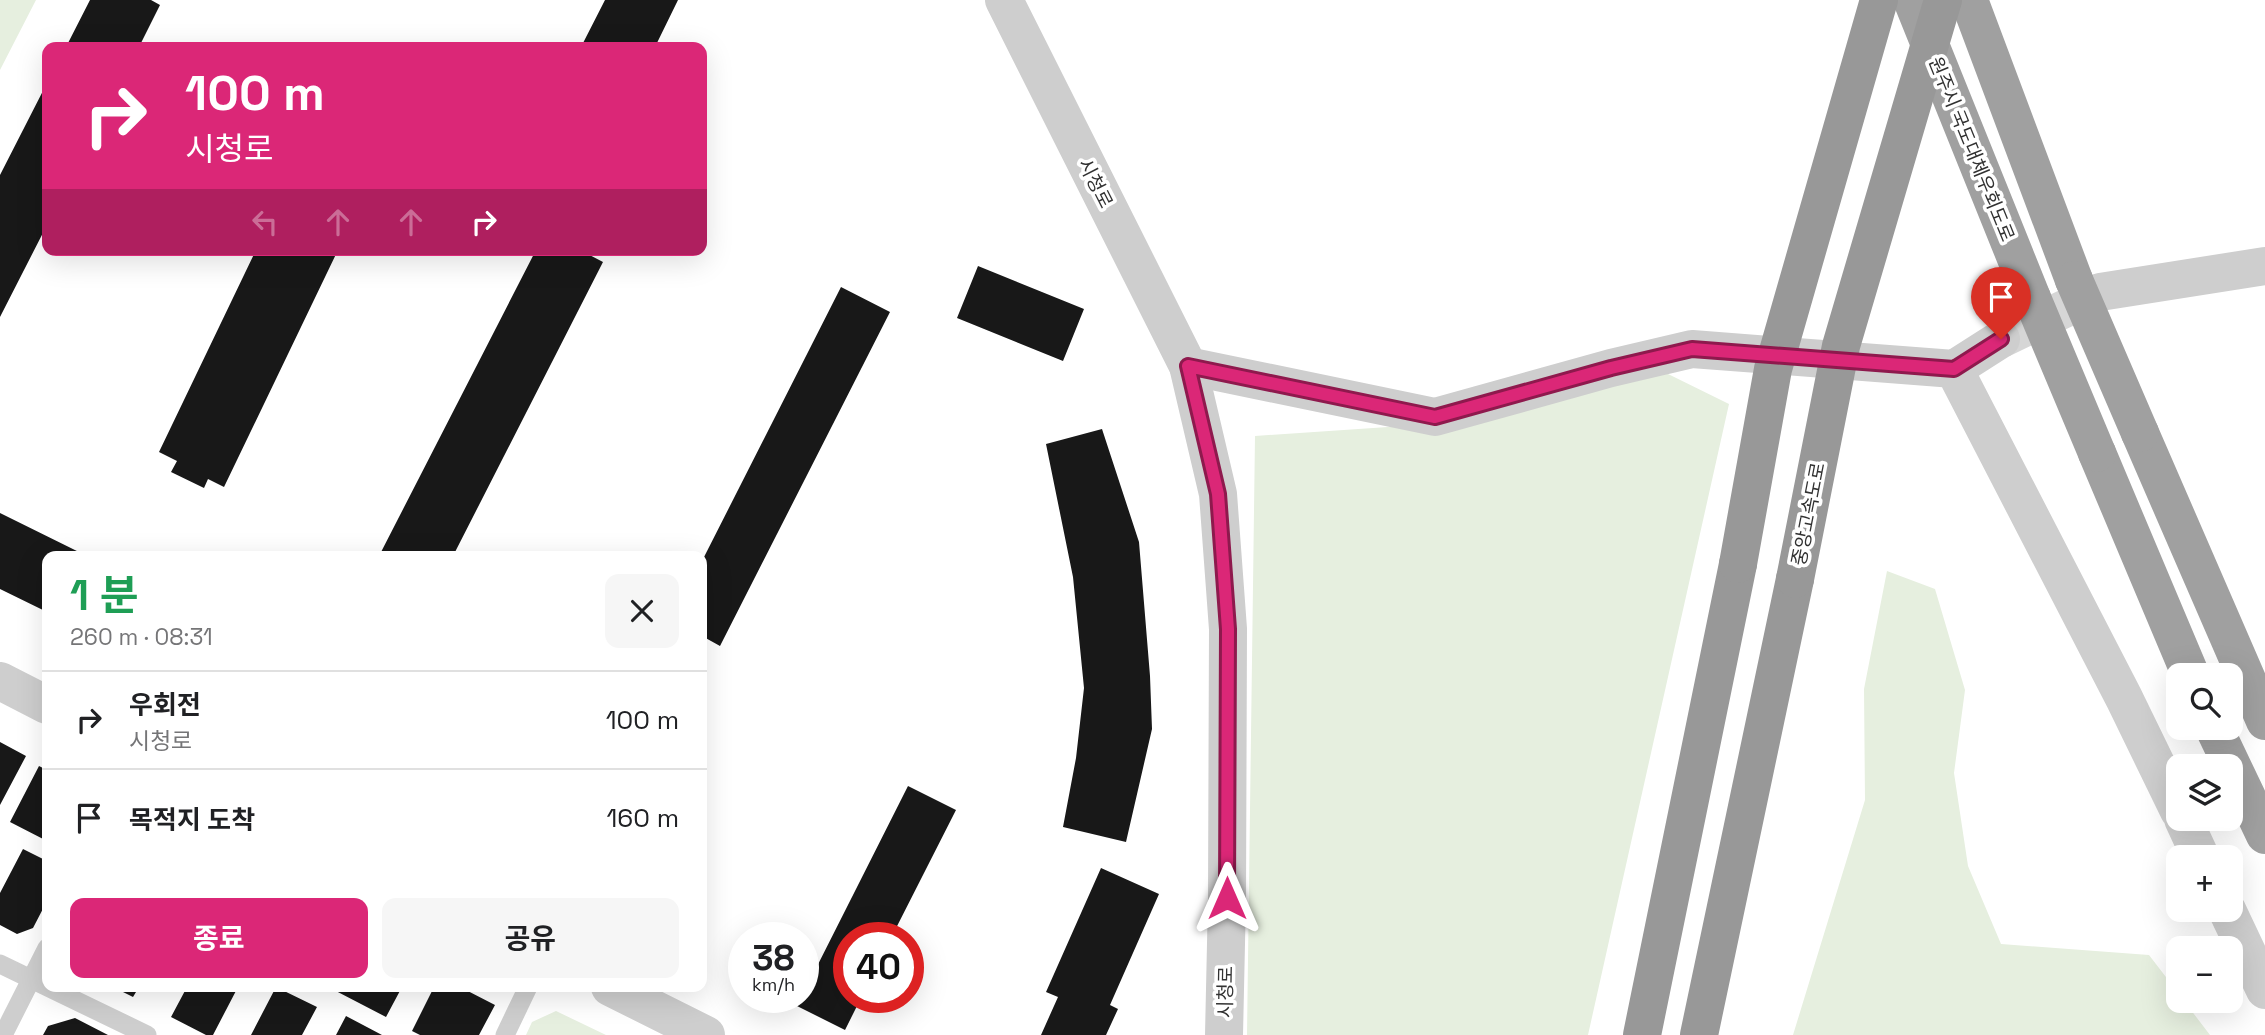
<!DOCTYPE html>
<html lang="ko">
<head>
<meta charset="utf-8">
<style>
  body { margin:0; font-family:"Space Grotesk","Noto Sans KR",sans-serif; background:#f6f6f6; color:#202124; height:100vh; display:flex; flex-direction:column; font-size:26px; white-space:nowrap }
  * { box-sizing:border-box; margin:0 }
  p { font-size:23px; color:#757577 }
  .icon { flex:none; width:38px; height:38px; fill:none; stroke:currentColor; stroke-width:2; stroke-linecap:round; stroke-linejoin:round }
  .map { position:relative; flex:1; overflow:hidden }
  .drawer { position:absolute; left:42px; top:551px; width:665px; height:441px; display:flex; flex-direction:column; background:#fff; border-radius:14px; box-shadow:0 7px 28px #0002 }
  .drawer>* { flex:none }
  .banner { position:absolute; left:42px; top:42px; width:665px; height:214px; border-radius:14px; box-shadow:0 7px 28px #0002; background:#db2777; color:#fff; overflow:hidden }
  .fabs { position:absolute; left:2166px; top:663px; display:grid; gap:14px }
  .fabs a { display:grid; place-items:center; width:77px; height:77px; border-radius:14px; background:#fff; box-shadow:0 7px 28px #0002; font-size:35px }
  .speed { position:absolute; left:728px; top:922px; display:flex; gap:14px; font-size:35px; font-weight:700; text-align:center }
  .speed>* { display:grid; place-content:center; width:91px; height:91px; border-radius:50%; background:#fff; box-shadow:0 7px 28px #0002; line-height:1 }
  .speed small { font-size:18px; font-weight:400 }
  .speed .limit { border:10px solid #d22; background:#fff; color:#111 }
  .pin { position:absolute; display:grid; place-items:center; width:60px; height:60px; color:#fff; margin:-72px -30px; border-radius:50% 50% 50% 0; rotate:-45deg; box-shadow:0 0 7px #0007 }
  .pin .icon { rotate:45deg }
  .me { position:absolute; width:77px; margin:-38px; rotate:0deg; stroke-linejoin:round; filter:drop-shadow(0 0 5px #0008) }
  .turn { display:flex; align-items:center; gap:24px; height:147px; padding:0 28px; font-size:32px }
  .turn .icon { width:91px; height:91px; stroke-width:2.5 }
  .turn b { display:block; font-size:49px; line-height:60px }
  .lanes { display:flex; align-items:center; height:66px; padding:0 28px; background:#0003; justify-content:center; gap:35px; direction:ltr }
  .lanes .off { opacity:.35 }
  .round { display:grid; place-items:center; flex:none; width:74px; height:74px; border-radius:14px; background:#f6f6f6 }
  .summary { display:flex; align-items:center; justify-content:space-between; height:119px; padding:0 28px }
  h1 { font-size:42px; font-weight:700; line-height:52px; color:#1e9e55 }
  .button { display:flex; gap:14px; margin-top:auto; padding:14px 28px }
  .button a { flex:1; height:80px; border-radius:14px; background:#db2777; color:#fff; font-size:28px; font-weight:700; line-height:80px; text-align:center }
  .button a+a { background:#f6f6f6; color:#202124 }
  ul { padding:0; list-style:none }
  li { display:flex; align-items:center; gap:21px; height:98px; padding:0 28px; border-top:2px solid #e0e0e0 }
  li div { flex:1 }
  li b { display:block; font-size:26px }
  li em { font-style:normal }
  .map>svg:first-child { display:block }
  .green { fill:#e6efdf }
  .building { fill:#181818 }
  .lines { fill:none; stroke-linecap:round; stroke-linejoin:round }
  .minor-tunnel { stroke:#d6d6d6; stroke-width:38; stroke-dasharray:38 19; stroke-linecap:butt }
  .service { stroke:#cecece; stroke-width:19 }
  .minor { stroke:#cecece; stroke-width:38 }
  .tertiary { stroke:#cecece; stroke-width:38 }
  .trunk { stroke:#a0a0a0; stroke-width:38 }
  .motorway { stroke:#989898; stroke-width:38 }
  .trunk-bridge { stroke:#a0a0a0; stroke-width:38 }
  .motorway-bridge { stroke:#989898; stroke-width:38 }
  .route-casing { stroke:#8e194d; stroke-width:18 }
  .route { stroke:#db2777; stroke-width:12 }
  .labels { text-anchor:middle; stroke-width:7; stroke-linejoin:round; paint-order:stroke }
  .street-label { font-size:19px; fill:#313131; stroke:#fff }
</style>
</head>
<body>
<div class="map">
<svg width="2265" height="1035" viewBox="0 0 2265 1035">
  <rect width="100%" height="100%" fill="#fff"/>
  <path class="green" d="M 0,0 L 36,0 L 0,70 Z
    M 1664,372 L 1729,404 L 1588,1035 L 1247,1035 L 1255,436 L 1491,420 Z
    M 1887,571 L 1935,589 L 1965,690 L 1954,773 L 1968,866 L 2001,944 L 2149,955 L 2179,994 L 2179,1001 L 2184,1001 L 2210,1035 L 1793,1035 L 1865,800 L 1864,689 Z
    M 556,1011 L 606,1035 L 526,1035 L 532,1022 Z"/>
  <path class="building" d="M 90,0 L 151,0 L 160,5 L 139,47 L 66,47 Z
    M 605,0 L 678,0 L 655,47 L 581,47 Z
    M 47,83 L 47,225 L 0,317 L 0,175 Z
    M 256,250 L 338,250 L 224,487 L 208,479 L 204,488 L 171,472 L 177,461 L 159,452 Z
    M 536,250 L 580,250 L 603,262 L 453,556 L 379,556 Z
    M 978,266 L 1084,309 L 1063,361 L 957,318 Z
    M 841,287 L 890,312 L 720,646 L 702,636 L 702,561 Z
    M 1102,429 L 1139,542 L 1150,676 L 1152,729 L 1126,842 L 1063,827 L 1076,758 L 1084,688 L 1073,577 L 1046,444 Z
    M 0,513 L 87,556 L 47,556 L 47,612 L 0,589 Z
    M 0,742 L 26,756 L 0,805 Z
    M 39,766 L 47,770 L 47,841 L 10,822 Z
    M 908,786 L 956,810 L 891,938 L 849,938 L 849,998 L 861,998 L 845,1030 L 797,1006 Z
    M 23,849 L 47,861 L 47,901 L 33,928 L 17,934 L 0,925 L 0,893 Z
    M 1101,868 L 1159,894 L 1110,1005 L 1118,1009 L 1106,1035 L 1041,1035 L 1058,997 L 1046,992 Z
    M 113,987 L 139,987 L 133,997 Z
    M 187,987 L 238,987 L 213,1035 L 206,1035 L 171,1017 Z
    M 276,987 L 317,1007 L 302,1035 L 251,1035 Z
    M 336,987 L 402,987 L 386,1017 L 334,990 Z
    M 434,987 L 460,987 L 495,1005 L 479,1035 L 420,1035 L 412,1031 Z
    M 346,1016 L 382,1035 L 336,1035 Z
    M 75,1018 L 108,1035 L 43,1035 L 48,1026 Z"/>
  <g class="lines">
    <path class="minor-tunnel" d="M 2001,339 L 2100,292"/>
    <path class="service" d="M 0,964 L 147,1035
      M 3,1035 L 47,948
      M 505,1035 L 528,987"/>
    <path class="minor" d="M 2100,292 L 2265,266
      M 1188,366 L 1435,417 L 1611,368 L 1692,349 L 1954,369 L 2001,339
      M 1954,369 L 2124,698 L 2179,811
      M 2183,819 L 2201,858
      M 2227,910 L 2265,990"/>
    <path class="tertiary" d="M 1004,0 L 1188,366 L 1218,494 L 1228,629 L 1227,898 L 1224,1035
      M 0,681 L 47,705
      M 610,987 L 706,1035"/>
    <path class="trunk" d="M 1912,0 L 2032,298
      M 1969,0 L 2074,280
      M 2140,433 L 2265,721
      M 2097,453 L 2191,676
      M 2214,728 L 2265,835"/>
    <path class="motorway" d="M 1642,1035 L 1738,564
      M 1699,1035 L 1795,579"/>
    <path class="trunk-bridge" d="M 2074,280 L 2140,433
      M 2032,298 L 2097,453"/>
    <path class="motorway-bridge" d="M 1738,564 L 1773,369 L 1879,0
      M 1795,579 L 1841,346 L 1943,0"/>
  </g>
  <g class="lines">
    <defs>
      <path id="route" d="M 1227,898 L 1228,629 L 1218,494 L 1188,366 L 1435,417 L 1611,368 L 1692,349 L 1954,369 L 2001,339"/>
    </defs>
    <use href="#route" class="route-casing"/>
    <use href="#route" class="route"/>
  </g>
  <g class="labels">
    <g class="street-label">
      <text transform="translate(1972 149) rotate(68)" y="7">원주시 국도대체우회도로</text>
      <text transform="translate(1096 183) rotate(63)" y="7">시청로</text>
      <text transform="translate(1808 514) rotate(-79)" y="7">중앙고속도로</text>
      <text transform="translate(1225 992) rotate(-89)" y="7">시청로</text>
    </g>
  </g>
</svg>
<div class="fabs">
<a><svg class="icon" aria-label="search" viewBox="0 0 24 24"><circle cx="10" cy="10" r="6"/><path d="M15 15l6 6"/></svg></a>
<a><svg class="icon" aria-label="layers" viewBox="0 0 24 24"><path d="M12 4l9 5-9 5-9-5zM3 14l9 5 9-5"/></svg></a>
<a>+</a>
<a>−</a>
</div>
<div class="speed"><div>38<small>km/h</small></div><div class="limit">40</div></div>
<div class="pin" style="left:2001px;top:339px;background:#d93025"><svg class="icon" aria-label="arrive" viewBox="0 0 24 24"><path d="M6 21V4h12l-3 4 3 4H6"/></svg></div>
<svg class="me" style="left:1227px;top:898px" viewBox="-20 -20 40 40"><path d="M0-17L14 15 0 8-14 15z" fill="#db2777" stroke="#fff" stroke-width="4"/></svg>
<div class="banner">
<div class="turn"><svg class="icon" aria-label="right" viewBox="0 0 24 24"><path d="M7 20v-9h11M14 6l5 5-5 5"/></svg><div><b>100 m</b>시청로</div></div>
<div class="lanes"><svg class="icon off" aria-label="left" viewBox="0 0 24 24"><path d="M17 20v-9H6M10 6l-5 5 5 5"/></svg><svg class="icon off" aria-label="ahead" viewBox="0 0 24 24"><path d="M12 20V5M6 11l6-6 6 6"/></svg><svg class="icon off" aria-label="ahead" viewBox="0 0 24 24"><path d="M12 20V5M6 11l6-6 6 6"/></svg><svg class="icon" aria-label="right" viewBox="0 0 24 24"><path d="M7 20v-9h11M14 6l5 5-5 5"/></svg></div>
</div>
<section class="drawer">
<div class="summary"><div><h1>1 분</h1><p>260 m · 08:31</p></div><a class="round"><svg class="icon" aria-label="close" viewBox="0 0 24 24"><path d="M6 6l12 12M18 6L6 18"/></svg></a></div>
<ul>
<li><svg class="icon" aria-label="right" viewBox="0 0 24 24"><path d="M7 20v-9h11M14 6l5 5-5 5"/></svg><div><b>우회전</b><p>시청로</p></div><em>100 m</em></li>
<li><svg class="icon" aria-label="arrive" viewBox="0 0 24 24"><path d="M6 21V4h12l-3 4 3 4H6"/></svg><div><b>목적지 도착</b></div><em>160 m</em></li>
</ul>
<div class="button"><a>종료</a><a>공유</a></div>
</section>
</div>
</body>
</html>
